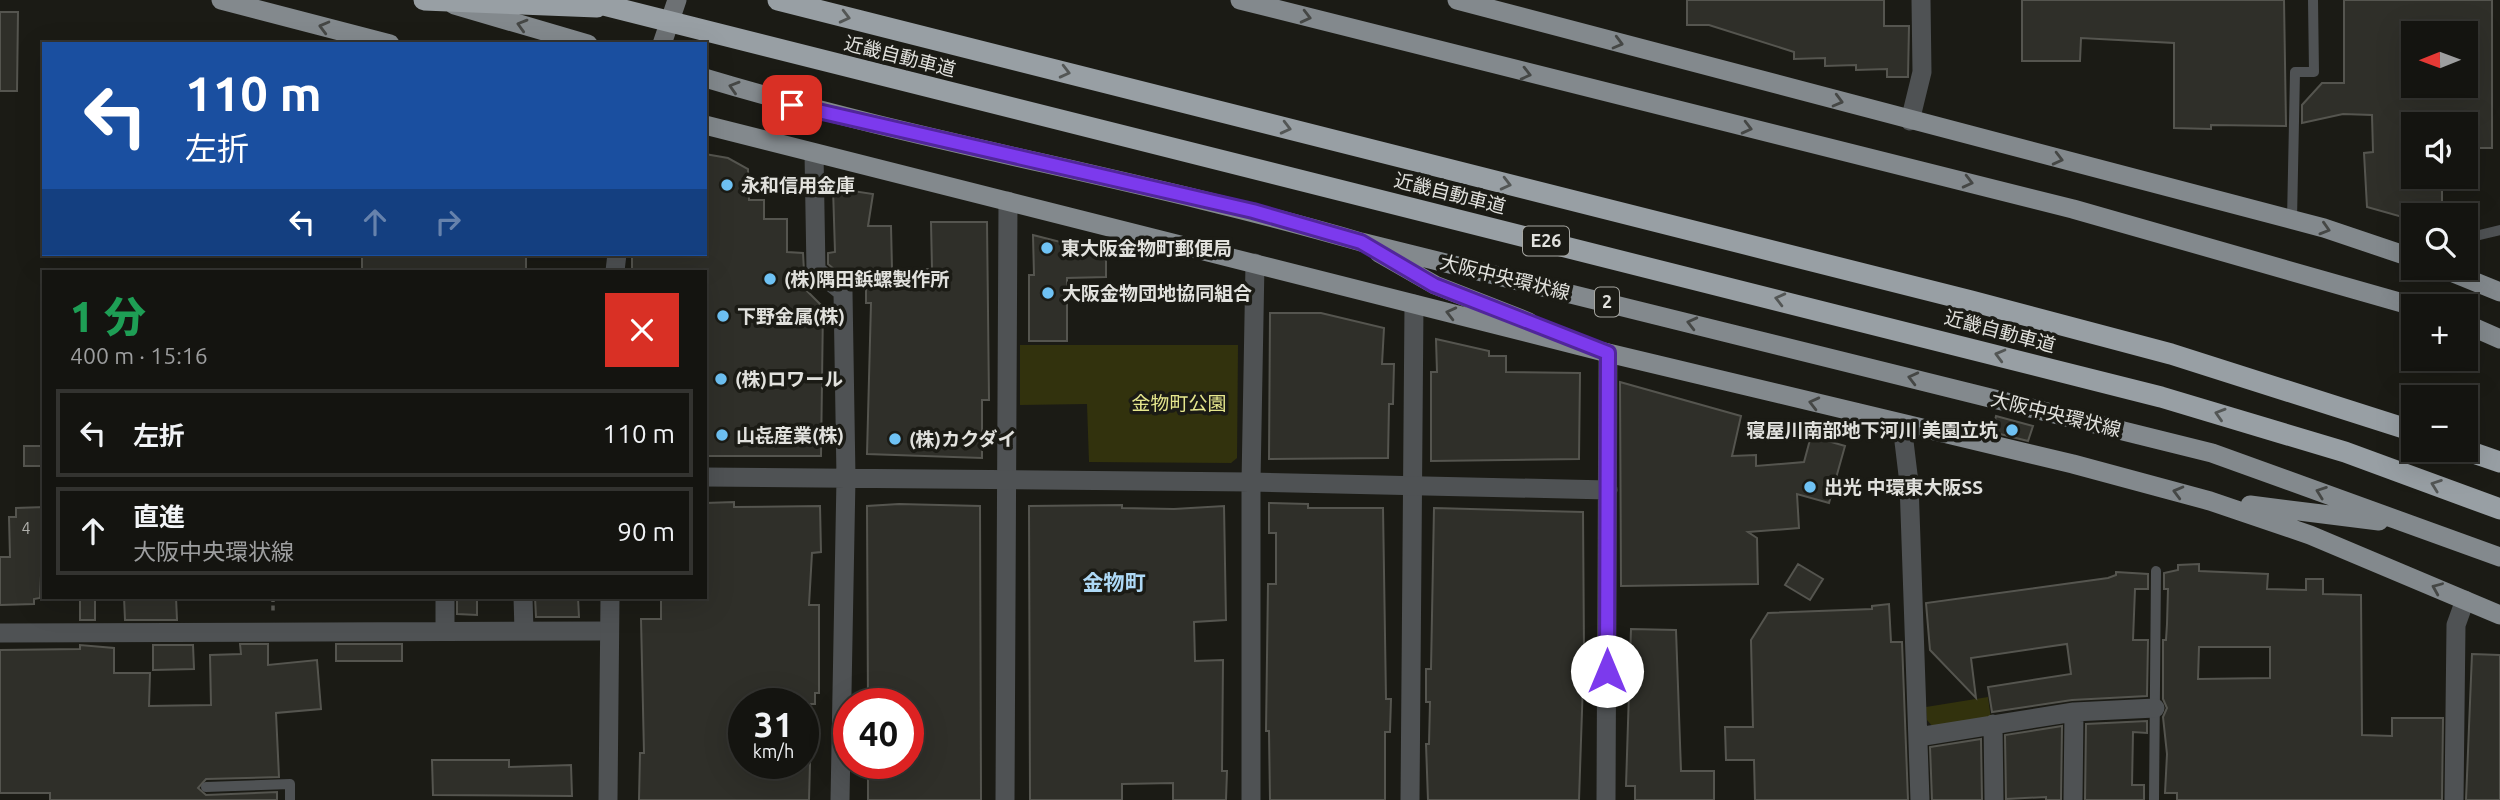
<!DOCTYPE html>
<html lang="ja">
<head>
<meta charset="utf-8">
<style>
  body { margin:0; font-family:Ubuntu,"Noto Sans JP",sans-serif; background:#1d1d19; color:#f1f3f6; height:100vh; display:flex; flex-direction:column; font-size:26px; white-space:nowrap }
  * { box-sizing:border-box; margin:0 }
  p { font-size:23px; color:#9d9e9f }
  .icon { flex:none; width:38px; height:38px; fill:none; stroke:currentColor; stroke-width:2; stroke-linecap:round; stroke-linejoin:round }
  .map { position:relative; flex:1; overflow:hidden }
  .side { position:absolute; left:42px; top:270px; width:665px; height:329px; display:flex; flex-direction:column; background:#141410; border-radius:0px; box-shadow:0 7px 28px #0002,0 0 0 2px #333330 }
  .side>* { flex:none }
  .top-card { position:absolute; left:42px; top:42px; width:665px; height:214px; border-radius:0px; box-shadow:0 7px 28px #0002,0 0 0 2px #333330; background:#1a4fa0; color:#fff; overflow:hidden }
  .needle { width:46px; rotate:269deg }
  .controls { position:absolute; left:2401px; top:21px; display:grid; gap:14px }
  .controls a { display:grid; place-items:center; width:77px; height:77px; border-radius:0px; background:#141410; box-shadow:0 7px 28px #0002,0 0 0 2px #333330; font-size:35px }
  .speed { position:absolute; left:728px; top:688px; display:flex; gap:14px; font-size:35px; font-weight:700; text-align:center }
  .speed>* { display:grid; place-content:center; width:91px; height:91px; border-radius:50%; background:#141410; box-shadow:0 7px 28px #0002,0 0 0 2px #333330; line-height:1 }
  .speed small { font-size:18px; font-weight:400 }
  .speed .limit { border:10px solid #d22; background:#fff; color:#111 }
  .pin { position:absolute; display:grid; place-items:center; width:60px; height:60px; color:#fff; margin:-30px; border-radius:14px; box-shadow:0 4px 10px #0006 }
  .me { position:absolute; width:77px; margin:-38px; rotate:0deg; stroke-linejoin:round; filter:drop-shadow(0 0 5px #0008) }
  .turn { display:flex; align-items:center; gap:24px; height:147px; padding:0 28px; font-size:32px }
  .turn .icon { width:91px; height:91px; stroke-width:2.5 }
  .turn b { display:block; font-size:49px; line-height:60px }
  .lanes { display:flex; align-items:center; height:66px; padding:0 28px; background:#0003; justify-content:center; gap:35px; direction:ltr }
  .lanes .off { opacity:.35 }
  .round { display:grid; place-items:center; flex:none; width:74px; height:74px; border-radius:0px; background:#1d1d19 }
  .headline { display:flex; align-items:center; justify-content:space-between; height:119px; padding:0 28px }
  h1 { font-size:42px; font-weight:800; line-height:52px; color:#1e9e55 }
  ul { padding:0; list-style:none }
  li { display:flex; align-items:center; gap:21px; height:88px; margin:0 14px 10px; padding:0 14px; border:4px solid #333330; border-radius:0px }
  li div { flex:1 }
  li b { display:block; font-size:26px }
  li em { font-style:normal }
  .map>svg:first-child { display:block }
  .green { fill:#32320d }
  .building { fill:#2f2f29; stroke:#55554f; stroke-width:2; fill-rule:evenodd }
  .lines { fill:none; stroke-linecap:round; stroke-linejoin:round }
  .path { stroke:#5b5b56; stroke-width:3.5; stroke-dasharray:5 3.5; stroke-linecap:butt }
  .service { stroke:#4f5254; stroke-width:10 }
  .minor { stroke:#4f5254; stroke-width:19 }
  .tertiary { stroke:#4f5254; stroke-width:19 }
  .secondary { stroke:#6d7174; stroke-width:19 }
  .primary { stroke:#83898d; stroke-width:19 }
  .motorway { stroke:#989fa4; stroke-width:21 }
  .motorway-bridge { stroke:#989fa4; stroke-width:21 }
  .oneway { stroke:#535655 }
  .oneway2 { stroke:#454745 }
  .route-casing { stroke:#51269a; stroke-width:18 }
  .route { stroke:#7c3aed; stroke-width:12 }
  .poi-dot { fill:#6fc2f4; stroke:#1b1b15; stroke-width:2.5 }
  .labels { text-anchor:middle; stroke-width:7; stroke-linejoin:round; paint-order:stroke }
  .number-label { font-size:16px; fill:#b4b4b0 }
  .shield { fill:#1b1b15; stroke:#a6a6a1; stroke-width:2 }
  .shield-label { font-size:18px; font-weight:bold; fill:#e1e1dd }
  .street-label { font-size:19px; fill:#e1e1dd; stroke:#1b1b15 }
  .poi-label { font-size:19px; font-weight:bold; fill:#e1e1dd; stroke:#1b1b15; text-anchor:start }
  .park-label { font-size:19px; fill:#e5e68d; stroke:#1b1b15 }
  .neighbourhood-label { font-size:21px; font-weight:bold; fill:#aed9f6; stroke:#1b1b15 }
</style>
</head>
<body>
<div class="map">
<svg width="2500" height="800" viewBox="0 0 2500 800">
  <rect width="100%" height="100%" fill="#1b1b15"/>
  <path class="green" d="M 1020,345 L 1238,345 L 1237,458 L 1231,463 L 1089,462 L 1087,404 L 1020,405 Z
    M 1988,697 L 1991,719 L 1933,727 L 1927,720 L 1926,707 Z"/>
  <path class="building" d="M 1687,0 L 1884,0 L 1884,26 L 1909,26 L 1908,77 L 1887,77 L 1887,69 L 1856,70 L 1856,65 L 1825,66 L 1825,58 L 1794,59 L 1794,52 L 1709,25 L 1687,25 Z
    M 2022,0 L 2284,0 L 2286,126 L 2211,125 L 2211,129 L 2174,128 L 2174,43 L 2081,38 L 2080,61 L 2022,61 Z
    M 2344,0 L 2492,0 L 2492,148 L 2466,148 L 2466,124 L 2413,124 L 2413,177 L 2442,177 L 2442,215 L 2413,215 L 2413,220 L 2367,207 L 2364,153 L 2373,152 L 2372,115 L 2343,114 L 2302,123 L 2302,105 L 2322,83 L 2344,83 ZM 2413,33 L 2466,33 L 2466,86 L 2413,86 Z
    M 0,12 L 18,12 L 17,91 L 0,91 Z
    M 705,154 L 728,158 L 748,169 L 749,200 L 764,200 L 764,219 L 787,219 L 787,252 L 803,253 L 804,271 L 787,271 L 823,307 L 821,456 L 705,456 L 705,271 L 632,271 L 632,254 L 705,254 Z
    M 833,188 L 873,194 L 868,226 L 891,226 L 892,269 L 932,269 L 931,222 L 987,222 L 989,400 L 982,400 L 982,458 L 867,454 L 871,303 L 866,303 L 866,269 L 835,270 L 828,264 L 828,253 L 835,252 Z
    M 1033,235 L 1080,247 L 1080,251 L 1089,251 L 1089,254 L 1106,254 L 1106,277 L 1067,278 L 1067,341 L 1029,341 L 1029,275 L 1034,275 Z
    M 362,254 L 526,254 L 526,271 L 362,271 Z
    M 1270,313 L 1321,313 L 1384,328 L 1382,364 L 1394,364 L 1393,404 L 1389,404 L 1388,458 L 1269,459 Z
    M 1436,339 L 1489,351 L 1489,356 L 1506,356 L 1506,372 L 1580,373 L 1579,459 L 1431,461 L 1431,372 L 1437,372 Z
    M 1620,382 L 1741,416 L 1732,456 L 1756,455 L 1756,466 L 1804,462 L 1811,436 L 1845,446 L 1829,503 L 1797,494 L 1799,528 L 1748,532 L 1757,538 L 1758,584 L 1621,586 Z
    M 1996,416 L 2033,426 L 2028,441 L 1992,432 Z
    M 24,446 L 44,446 L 44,466 L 24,466 Z
    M 734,502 L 734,507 L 820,506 L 821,552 L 812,553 L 809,605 L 819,605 L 819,693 L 815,693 L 815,704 L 744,704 L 744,763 L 810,763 L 809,800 L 639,800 L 640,753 L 644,753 L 641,619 L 661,619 L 661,597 L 705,597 L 705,503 Z
    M 1269,503 L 1308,504 L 1308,508 L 1383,508 L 1386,699 L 1391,699 L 1390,732 L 1385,732 L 1385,800 L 1270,800 L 1269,731 L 1266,731 L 1268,584 L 1276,584 L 1276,533 L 1269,533 Z
    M 899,504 L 980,506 L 981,800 L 868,800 L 868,763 L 914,763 L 913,704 L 868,704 L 867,506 Z
    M 1122,505 L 1122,508 L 1174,509 L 1224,506 L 1226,620 L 1194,622 L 1195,661 L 1223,660 L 1222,771 L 1227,771 L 1226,800 L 1173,800 L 1173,783 L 1122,784 L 1122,800 L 1030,800 L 1029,506 Z
    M 44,507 L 40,598 L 34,599 L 34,604 L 0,605 L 0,557 L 10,557 L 9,517 L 16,517 L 16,508 Z
    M 1434,508 L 1583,512 L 1584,652 L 1579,800 L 1428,800 L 1426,744 L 1429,744 L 1430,702 L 1426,702 L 1426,669 L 1431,669 Z
    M 1798,564 L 1823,579 L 1810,600 L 1785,585 Z
    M 2199,564 L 2199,571 L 2268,574 L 2267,589 L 2306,590 L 2306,579 L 2323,579 L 2323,594 L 2361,595 L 2362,735 L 2392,736 L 2392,718 L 2443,718 L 2442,800 L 2177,800 L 2177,793 L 2165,793 L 2167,754 L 2163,717 L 2167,708 L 2163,699 L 2163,640 L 2166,640 L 2167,624 L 2168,589 L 2164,589 L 2164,573 L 2178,570 L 2178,565 ZM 2199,647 L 2270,647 L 2270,678 L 2198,679 Z
    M 2116,572 L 2148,574 L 2148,589 L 2135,589 L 2133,640 L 2148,640 L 2147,696 L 2072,700 L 1992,712 L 1988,687 L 2071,674 L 2067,644 L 1971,658 L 1976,698 L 1930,650 L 1926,603 L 2108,578 L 2116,575 Z
    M 124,597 L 176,597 L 177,620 L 125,620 Z
    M 457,597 L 477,598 L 477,615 L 457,614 Z
    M 535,597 L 578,597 L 579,617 L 536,617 Z
    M 80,600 L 95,600 L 95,620 L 80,620 Z
    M 1889,604 L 1891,642 L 1902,642 L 1908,800 L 1755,800 L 1754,760 L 1726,760 L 1725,727 L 1753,727 L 1751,640 L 1768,613 L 1872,609 L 1872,606 Z
    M 1631,629 L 1676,630 L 1681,771 L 1714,771 L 1714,800 L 1635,800 L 1635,786 L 1626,786 Z
    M 240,644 L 268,644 L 268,665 L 317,660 L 321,709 L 276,713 L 279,777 L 206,779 L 198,788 L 206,795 L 277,792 L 277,800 L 50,800 L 50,793 L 0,793 L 0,650 L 80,649 L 80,645 L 114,648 L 114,673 L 150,673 L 149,706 L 211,705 L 210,655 L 241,654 Z
    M 336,644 L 402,644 L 402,661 L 336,661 Z
    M 153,645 L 193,645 L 194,669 L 153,670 Z
    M 2472,654 L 2500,655 L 2500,800 L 2466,800 Z
    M 2147,721 L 2147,733 L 2133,732 L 2132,785 L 2144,785 L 2144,800 L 2085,800 L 2086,724 Z
    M 2062,726 L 2061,800 L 2046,800 L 2046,797 L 2006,799 L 2005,735 Z
    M 1981,739 L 1982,800 L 1932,800 L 1930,747 Z
    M 432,760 L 509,760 L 509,767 L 571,765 L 572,796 L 433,795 Z"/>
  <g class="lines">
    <path class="path" d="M 273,597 L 273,612"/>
    <path class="service" d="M 2292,220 L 2295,72 L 2314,72 L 2313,0
      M 2466,242 L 2467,238 L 2500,230
      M 206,787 L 290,784 L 290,800
      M 2154,800 L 2156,571"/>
    <path class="minor" d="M 1910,121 L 1922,72 L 1921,0
      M 1902,425 L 1909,483 L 1920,800
      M 445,597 L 445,631
      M 523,597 L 524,631
      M 0,633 L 609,631
      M 1993,724 L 1994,800
      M 1918,737 L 2074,712 L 2155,708
      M 1005,800 L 1008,201
      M 1410,800 L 1414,304
      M 2073,800 L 2074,712
      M 2454,800 L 2456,625 L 2465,600"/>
    <path class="tertiary" d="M 814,153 L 816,270 L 843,292 L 846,478 L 840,800
      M 615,271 L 617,254
      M 705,477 L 1251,482 L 1608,490
      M 608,800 L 610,597
      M 1251,800 L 1251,482 L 1255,263
      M 1606,800 L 1608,353"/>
    <path class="secondary" d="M 662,44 L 677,0"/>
    <path class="primary" d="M 221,0 L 390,44
      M 1240,0 L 2073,209 L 2413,306
      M 1457,0 L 2324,228 L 2413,258
      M 454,5 L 588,44
      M 705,78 C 921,143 1144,179 1361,242 L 2212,453 L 2500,557
      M 705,125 L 1608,353 L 2073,464 L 2210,501 L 2310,535 L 2500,615
      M 1379,253 L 1435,285 L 1529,322
      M 2441,268 L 2500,292
      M 2466,324 L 2500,339
      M 2250,505 L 2379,521"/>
    <path class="motorway" d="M 778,0 L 1971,301 L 2171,354 L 2413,431
      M 2465,450 L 2500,462"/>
    <path class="motorway-bridge" d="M 424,0 L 597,7
      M 584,0 L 2161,397 L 2345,452 L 2500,509"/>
  </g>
  <defs><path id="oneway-chevron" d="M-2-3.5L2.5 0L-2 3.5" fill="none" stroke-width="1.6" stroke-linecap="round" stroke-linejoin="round" transform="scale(1.75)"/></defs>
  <g class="oneway">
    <use href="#oneway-chevron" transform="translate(845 17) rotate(14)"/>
    <use href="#oneway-chevron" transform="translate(1065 72) rotate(14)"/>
    <use href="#oneway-chevron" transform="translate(1286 128) rotate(14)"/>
    <use href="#oneway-chevron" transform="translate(1506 184) rotate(14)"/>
    <use href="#oneway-chevron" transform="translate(1780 299) rotate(-166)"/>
    <use href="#oneway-chevron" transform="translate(2000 355) rotate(-165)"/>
    <use href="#oneway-chevron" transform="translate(2220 414) rotate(-163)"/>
    <use href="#oneway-chevron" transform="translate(2436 485) rotate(-160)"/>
  </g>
  <g class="oneway2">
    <use href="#oneway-chevron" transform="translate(1306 17) rotate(14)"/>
    <use href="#oneway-chevron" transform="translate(522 25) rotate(-164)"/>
    <use href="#oneway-chevron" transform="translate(324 27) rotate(-165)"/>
    <use href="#oneway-chevron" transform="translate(1618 43) rotate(15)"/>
    <use href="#oneway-chevron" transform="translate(1526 74) rotate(14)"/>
    <use href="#oneway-chevron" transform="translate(734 87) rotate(-163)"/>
    <use href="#oneway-chevron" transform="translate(1838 101) rotate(15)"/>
    <use href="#oneway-chevron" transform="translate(1747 128) rotate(14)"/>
    <use href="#oneway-chevron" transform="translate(2058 159) rotate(14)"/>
    <use href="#oneway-chevron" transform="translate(1968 182) rotate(14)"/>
    <use href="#oneway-chevron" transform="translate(2325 229) rotate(17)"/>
    <use href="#oneway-chevron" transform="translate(1451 313) rotate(-166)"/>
    <use href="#oneway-chevron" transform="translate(1692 323) rotate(-166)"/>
    <use href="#oneway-chevron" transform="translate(1913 378) rotate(-166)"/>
    <use href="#oneway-chevron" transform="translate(1814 403) rotate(-166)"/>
    <use href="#oneway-chevron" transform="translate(2178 492) rotate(-165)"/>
    <use href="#oneway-chevron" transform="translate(2321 492) rotate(-160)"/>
    <use href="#oneway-chevron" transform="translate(2437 588) rotate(-157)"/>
  </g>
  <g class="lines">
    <defs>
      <path id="route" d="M 792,105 L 1253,211 L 1361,242 L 1434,285 L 1608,353 L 1607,671"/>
    </defs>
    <use href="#route" class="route-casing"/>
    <use href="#route" class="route"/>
  </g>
  <g class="poi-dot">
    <circle cx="727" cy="185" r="7"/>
    <circle cx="1047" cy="248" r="7"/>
    <circle cx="770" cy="279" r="7"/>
    <circle cx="1048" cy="293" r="7"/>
    <circle cx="723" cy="316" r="7"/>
    <circle cx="721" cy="379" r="7"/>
    <circle cx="2012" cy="430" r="7"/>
    <circle cx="722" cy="435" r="7"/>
    <circle cx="895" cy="439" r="7"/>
    <circle cx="1810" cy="487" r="7"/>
  </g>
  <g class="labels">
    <g class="number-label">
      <text x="26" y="534">4</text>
    </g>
    <g class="shield">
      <rect x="1523" y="226.5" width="46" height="29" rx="5"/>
      <rect x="1595" y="287.5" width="24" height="29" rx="5"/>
    </g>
    <g class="shield-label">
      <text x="1546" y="247">E26</text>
      <text x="1607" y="308">2</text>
    </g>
    <g class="street-label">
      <text transform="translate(900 56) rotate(14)" y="7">近畿自動車道</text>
      <text transform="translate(1450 193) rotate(14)" y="7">近畿自動車道</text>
      <text transform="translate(1505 277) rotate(14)" y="7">大阪中央環状線</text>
      <text transform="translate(2000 331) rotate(15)" y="7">近畿自動車道</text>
      <text transform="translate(2056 414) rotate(14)" y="7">大阪中央環状線</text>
    </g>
    <g class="poi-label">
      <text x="741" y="192">永和信用金庫</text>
      <text x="1061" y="255">東大阪金物町郵便局</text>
      <text x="784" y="286">(株)隅田鋲螺製作所</text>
      <text x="1062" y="300">大阪金物団地協同組合</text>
      <text x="737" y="323">下野金属(株)</text>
      <text x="735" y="386">(株)ロワール</text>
      <text x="1998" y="437" text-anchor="end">寝屋川南部地下河川 美園立坑</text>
      <text x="736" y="442">山㐂産業(株)</text>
      <text x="909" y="446">(株)カクダイ</text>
      <text x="1824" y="494">出光 中環東大阪SS</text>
    </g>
    <g class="park-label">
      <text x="1179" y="410">金物町公園</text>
    </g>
    <g class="neighbourhood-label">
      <text x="1114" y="590">金物町</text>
    </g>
  </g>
</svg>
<div class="controls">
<a><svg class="needle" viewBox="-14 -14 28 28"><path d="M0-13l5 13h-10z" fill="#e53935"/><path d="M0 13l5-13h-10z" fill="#9d9e9f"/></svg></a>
<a><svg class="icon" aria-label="sound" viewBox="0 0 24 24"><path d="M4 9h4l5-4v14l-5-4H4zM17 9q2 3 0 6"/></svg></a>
<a><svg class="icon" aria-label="search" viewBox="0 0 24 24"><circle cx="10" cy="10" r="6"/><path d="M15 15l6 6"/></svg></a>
<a>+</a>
<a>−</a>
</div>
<div class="speed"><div>31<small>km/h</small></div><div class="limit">40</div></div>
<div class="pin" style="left:792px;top:105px;background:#d93025"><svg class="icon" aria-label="arrive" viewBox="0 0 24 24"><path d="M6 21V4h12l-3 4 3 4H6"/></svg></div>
<svg class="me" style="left:1607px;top:671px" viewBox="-20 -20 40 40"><circle r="19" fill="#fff"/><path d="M0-13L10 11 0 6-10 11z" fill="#7c3aed"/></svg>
<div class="top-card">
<div class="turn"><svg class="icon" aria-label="left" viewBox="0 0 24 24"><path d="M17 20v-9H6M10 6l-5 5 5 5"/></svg><div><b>110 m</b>左折</div></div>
<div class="lanes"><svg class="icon" aria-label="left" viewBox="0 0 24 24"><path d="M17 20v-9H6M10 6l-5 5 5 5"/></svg><svg class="icon off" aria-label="ahead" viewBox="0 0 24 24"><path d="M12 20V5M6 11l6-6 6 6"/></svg><svg class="icon off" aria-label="right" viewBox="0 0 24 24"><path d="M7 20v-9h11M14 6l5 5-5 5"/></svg></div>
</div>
<section class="side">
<div class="headline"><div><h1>1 分</h1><p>400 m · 15:16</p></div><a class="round" style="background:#d93025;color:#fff"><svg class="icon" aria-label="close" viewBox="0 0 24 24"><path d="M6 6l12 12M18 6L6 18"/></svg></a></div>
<ul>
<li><svg class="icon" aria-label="left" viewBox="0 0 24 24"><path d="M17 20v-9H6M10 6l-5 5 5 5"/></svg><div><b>左折</b></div><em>110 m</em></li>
<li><svg class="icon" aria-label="ahead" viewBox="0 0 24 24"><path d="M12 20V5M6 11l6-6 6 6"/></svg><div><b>直進</b><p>大阪中央環状線</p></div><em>90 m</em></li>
</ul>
</section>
</div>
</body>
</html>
